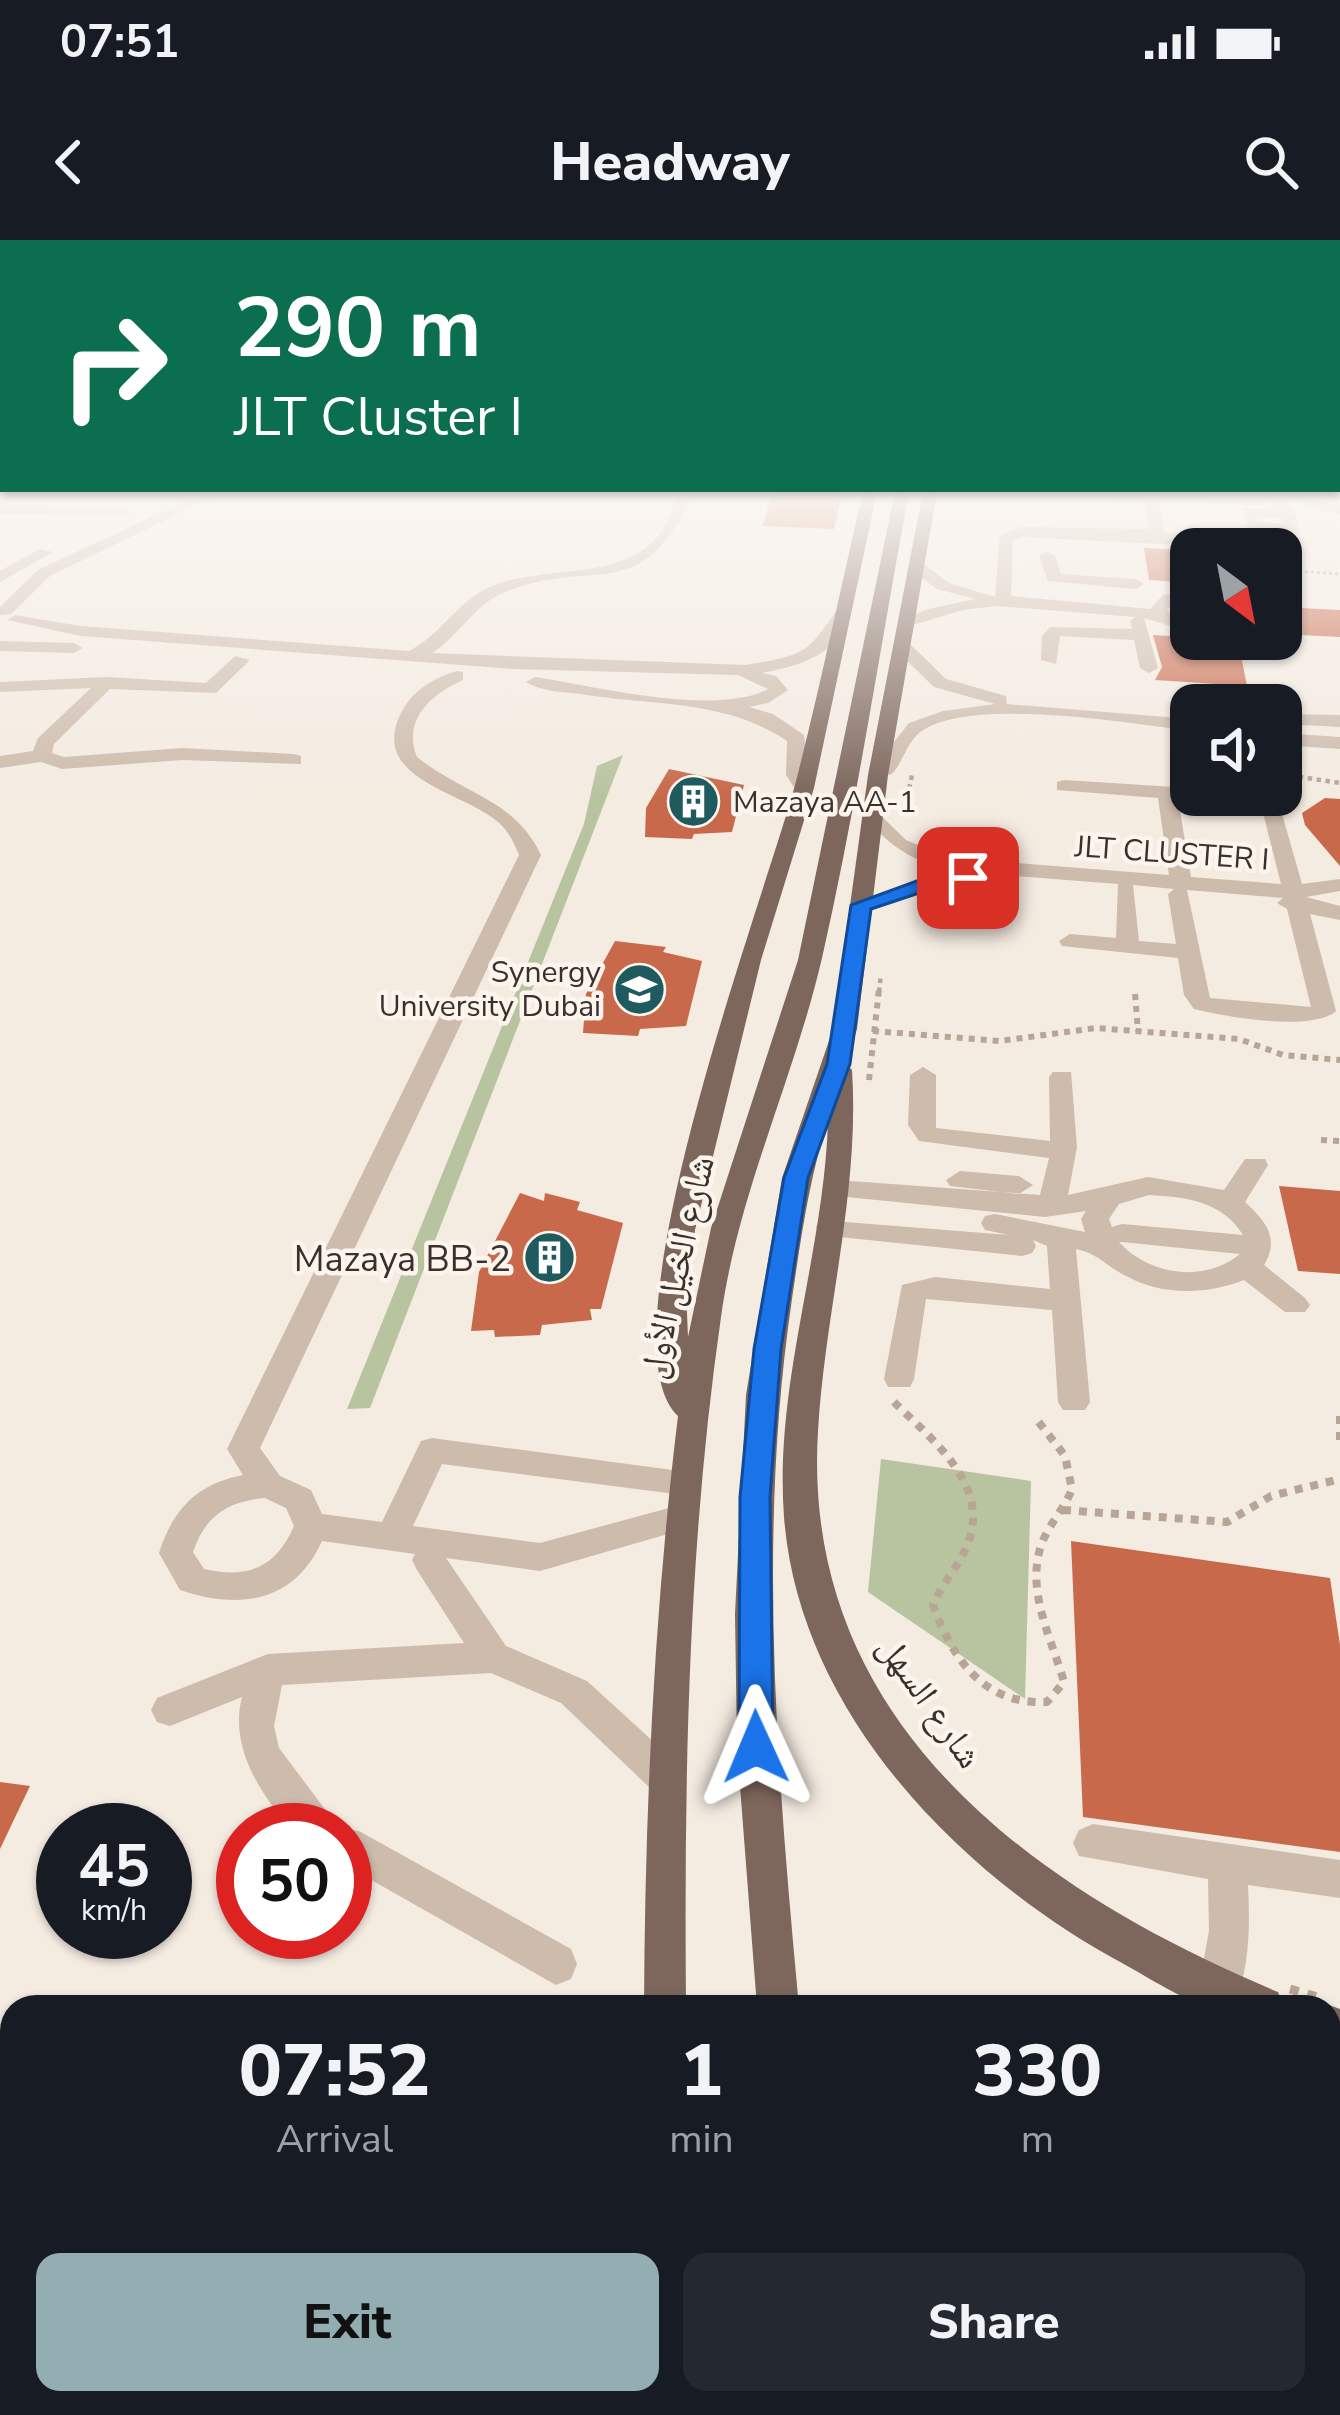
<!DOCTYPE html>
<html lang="en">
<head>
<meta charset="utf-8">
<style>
  body { margin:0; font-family:"Nunito Sans","Noto Naskh Arabic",sans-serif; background:#242831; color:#f1f3f6; height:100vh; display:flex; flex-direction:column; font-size:45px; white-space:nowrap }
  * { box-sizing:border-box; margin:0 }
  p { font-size:39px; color:#9ea1a6 }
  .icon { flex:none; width:66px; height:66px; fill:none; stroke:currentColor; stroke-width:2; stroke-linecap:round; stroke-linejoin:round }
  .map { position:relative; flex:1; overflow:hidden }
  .details { position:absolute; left:0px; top:1755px; width:1341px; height:420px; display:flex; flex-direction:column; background:#171b24; border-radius:36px 36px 0 0; box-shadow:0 3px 9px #0004 }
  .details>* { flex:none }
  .hud { position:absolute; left:0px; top:0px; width:1341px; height:252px; box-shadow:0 3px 9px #0004; background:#0b6e4f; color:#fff; overflow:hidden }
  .needle { width:78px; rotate:148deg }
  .tools { position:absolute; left:1170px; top:288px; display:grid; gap:24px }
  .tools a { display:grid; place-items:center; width:132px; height:132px; border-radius:24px; background:#171b24; box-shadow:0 3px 9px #0004; font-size:60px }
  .speed { position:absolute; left:36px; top:1563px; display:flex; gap:24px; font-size:60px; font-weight:700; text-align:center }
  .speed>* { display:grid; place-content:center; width:156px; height:156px; border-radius:50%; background:#171b24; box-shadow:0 3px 9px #0004; line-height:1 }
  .speed small { font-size:30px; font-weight:400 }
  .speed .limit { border:18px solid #d22; background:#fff; color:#111 }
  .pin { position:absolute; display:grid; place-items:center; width:102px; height:102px; color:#fff; margin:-51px; border-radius:24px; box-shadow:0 6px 18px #0006 }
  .me { position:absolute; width:132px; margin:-66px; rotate:359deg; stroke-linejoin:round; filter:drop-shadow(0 0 9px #0008) }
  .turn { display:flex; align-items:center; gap:42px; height:252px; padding:0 36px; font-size:54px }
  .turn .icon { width:156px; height:156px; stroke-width:2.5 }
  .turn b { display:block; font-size:84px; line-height:102px }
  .eta { display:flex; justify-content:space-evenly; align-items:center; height:204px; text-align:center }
  .eta b { font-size:72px; font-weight:800; line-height:84px }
  .cta { display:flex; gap:24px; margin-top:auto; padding:24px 36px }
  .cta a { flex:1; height:138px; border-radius:24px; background:#92aeb2; color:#111; font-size:48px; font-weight:800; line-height:138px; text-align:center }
  .cta a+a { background:#242831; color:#f1f3f6 }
  .status { display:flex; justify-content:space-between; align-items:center; height:84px; padding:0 60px; background:#171b24; direction:ltr }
  .status svg { height:33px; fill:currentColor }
  header { display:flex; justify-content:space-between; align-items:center; height:156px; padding:0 36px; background:#171b24; font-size:54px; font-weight:800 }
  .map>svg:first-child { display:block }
  .green { fill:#b8c4a0 }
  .building { fill:#c8694b }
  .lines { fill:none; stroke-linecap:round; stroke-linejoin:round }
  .path-far4 { stroke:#b9a596; stroke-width:3; stroke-dasharray:3 3; stroke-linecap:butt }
  .path-far3 { stroke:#b9a596; stroke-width:4.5; stroke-dasharray:4.5 4.5; stroke-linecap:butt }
  .path-far2 { stroke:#b9a596; stroke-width:6; stroke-dasharray:6 6; stroke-linecap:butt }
  .path-far1 { stroke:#b9a596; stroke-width:8; stroke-dasharray:8 8; stroke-linecap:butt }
  .path { stroke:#b9a596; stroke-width:9; stroke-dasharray:9 9; stroke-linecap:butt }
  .minor { fill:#cdbbac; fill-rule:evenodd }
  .major { fill:#7d675c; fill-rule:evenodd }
  .route { fill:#1a73e8; stroke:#114b97; stroke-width:3 }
  .labels { text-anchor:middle; stroke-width:9; stroke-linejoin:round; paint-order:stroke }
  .far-poi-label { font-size:30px; fill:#3b302b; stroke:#fbf5ee; text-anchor:start }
  .far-street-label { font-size:30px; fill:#3b302b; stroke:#fbf5ee }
  .poi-label { font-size:36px; fill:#3b302b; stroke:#fbf5ee; text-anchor:end }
  .street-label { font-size:36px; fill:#3b302b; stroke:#fbf5ee }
</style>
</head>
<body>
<div class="status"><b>07:51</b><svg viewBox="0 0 49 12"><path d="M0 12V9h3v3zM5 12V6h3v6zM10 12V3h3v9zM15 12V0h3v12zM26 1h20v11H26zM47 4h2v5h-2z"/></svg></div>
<header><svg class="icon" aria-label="back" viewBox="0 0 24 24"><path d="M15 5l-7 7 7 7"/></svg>Headway<svg class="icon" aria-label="search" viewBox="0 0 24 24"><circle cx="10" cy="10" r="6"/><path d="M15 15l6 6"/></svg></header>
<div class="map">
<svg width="1340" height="2175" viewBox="0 0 1340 2175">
  <rect width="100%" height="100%" fill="#f4ebe1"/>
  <path class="green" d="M 623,515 L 370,1168 L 347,1169 L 584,584 L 597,526 Z
    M 881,1219 L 1031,1241 L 1025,1459 L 868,1352 Z"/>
  <path class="building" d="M 773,252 L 842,252 L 834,289 L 762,286 Z
    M 1144,308 L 1191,310 L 1191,343 L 1149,340 Z
    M 1281,367 L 1340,370 L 1340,397 L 1281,394 Z
    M 1153,395 L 1238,400 L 1247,446 L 1155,440 L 1162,427 Z
    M 669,529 L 744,545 L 732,592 L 694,594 L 692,599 L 645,597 L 646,568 Z
    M 1325,558 L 1340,559 L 1340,626 L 1305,585 L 1302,573 Z
    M 615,701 L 666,707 L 663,712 L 702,721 L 686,786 L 640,789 L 638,796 L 583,793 L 586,754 Z
    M 1279,946 L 1340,951 L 1340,1034 L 1298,1031 Z
    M 520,953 L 544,961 L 545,953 L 580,962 L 577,970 L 623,983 L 601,1069 L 590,1069 L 592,1080 L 542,1085 L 540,1095 L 495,1097 L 494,1090 L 471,1091 L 479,1032 Z
    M 1071,1301 L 1330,1338 L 1340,1405 L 1340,1612 L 1083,1577 Z
    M 0,1542 L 30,1546 L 0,1609 Z"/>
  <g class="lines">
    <path class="path-far4" d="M 1281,330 L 1340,334
      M 1190,463 L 1217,465"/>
    <path class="path-far3" d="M 1181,504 L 1191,527
      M 1281,534 L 1340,543
      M 903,575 L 913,531
      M 879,752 L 881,734"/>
    <path class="path-far2" d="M 1135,754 L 1138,791
      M 873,791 L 1000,801 L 1096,788 L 1239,799 L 1283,815 L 1340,820
      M 869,840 L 879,749
      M 1321,900 L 1340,901"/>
    <path class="path-far1" d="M 894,1162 C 929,1197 987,1241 970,1297 C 963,1322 943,1341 933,1365 C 953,1420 984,1465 1047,1462 L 1064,1442 C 1052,1400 1027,1354 1040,1309 C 1046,1287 1064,1270 1072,1249 L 1065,1216 L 1034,1176
      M 1340,1176 L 1340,1203
      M 1063,1270 L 1227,1282 L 1271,1256 L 1340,1239"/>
    <path class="path" d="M 1290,1749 L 1317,1757"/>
    <path class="minor" d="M 204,252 L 223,252 L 50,336 L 11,374 L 0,375 L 0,367 L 38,330 Z
      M 680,252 L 694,252 C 640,371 595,314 503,353 C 474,365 459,396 432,413 L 746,425 C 803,415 806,416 838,368 L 850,368 C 846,412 801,426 762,433 L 776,436 L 788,450 L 768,463 L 749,467 L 773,474 L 804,495 L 811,552 L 797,552 L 786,535 L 787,501 C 726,459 652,466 580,454 C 563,452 540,451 526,442 L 535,437 C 595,446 714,477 768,449 L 738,435 L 513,429 L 81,396 L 7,380 L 15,375 L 81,386 L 409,411 C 441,395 457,361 490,347 C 541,324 620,343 659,295 C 668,283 673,266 680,252 Z
      M 1067,252 L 1268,259 L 1263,266 L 1159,261 L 1164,292 L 1266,304 L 1258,309 L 1023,297 L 1013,300 L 1011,356 L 1150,369 L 1163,355 L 1191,351 L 1191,361 L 1166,369 L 1173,376 L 1191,382 L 1191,392 L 1144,378 L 1158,428 L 1149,433 L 1140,428 L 1134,400 L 1060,396 L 1056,424 L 1041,420 L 1042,396 L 1050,387 L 1132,389 L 1130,381 L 1135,377 L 997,366 L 963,370 L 903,388 L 903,380 L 928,369 L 976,359 L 937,349 L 910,329 L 910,323 L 922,323 L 949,343 L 995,357 L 1000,295 L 1021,287 L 1149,289 L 1144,260 Z
      M 1293,252 L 1308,252 L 1314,261 L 1340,266 L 1340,274 L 1304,267 Z
      M 1276,254 L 1296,274 L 1298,292 L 1247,288 L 1243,268 L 1274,269 L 1269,258 ZM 1257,276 L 1279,278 L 1283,284 L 1258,281 Z
      M 0,266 L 126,268 L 133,272 L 126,276 L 0,274 Z
      M 40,309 L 53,312 L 0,342 L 0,331 Z
      M 1047,311 L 1055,316 L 1061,334 L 1136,339 L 1144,344 L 1136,349 L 1048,341 L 1039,316 Z
      M 1248,399 L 1267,399 L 1270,402 L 1261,407 Z
      M 0,401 L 74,403 L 83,408 L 74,413 L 0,411 Z
      M 896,402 L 908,402 L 946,439 L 1006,456 L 1007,464 L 1191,479 L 1191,491 C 1132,484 961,454 917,495 C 906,506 902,523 892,534 L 871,539 L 868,535 L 909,483 L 943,471 L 995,464 L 934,447 L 896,410 Z
      M 235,416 L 250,420 L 216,453 L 110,449 L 54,504 L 52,513 L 64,517 L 182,508 L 294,514 L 301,516 L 301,524 L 182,520 L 62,529 L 41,522 L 0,528 L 0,516 L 33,511 L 38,498 L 91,448 L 0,452 L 0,442 L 107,437 L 206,443 Z
      M 457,431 L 463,432 L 463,440 C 431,454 402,480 417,517 C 461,553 515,559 541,615 L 260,1208 L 280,1236 L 311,1250 L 322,1274 L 382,1282 L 421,1201 L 432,1198 L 695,1233 L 699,1242 L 695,1251 L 683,1255 L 442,1224 L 413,1286 L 540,1303 L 680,1265 L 692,1269 L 697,1278 L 692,1287 L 540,1331 L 446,1318 L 506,1406 L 587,1441 L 679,1525 L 684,1537 L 679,1549 L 665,1554 L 651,1549 L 561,1463 L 491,1433 L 282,1445 L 274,1486 L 279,1508 L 339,1588 L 359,1591 L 571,1709 L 577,1724 L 571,1739 L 556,1745 L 345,1625 L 345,1590 L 292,1590 C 260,1554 229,1506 242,1457 L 170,1486 L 157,1482 L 151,1470 L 157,1458 L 268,1414 L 464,1403 L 417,1330 L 412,1320 L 415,1314 L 322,1301 C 294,1363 239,1370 180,1350 L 159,1313 C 173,1269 197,1244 243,1235 L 227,1209 L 519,615 C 513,600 507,588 493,578 C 457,551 371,537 400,475 C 411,451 433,438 457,431 ZM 265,1258 L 286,1268 L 294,1286 C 276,1328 247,1339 204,1329 L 193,1312 C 205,1276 228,1261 265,1258 Z
      M 1286,474 L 1340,475 L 1340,487 L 1281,484 L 1281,476 Z
      M 1281,493 L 1340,497 L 1340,509 L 1281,505 Z
      M 1064,540 L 1191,548 L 1191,555 L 1200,555 L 1178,559 L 1191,637 L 1281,644 L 1262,569 L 1202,555 L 1278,560 L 1302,644 L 1340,639 L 1340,651 L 1306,657 L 1340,666 L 1340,680 L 1310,674 L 1336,771 C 1312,792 1226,777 1194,769 L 1184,755 L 1178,718 L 1062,706 L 1059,701 L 1070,694 L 1116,698 L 1118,644 L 976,633 L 982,638 L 979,643 L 935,649 L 861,672 L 850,665 L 924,638 L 967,632 C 922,628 890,609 863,574 L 873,568 L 906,600 L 950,618 L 1169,635 L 1158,558 L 1057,550 L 1057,542 ZM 1133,645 L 1174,649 L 1168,654 L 1176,704 L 1139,701 ZM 1187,650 L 1283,658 L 1277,663 L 1287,669 L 1311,767 L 1210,758 Z
      M 923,827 L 936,835 L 936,888 L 1050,901 L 1049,837 L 1053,832 L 1071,832 L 1077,907 L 1068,955 L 1148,937 L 1224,950 L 1245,919 L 1265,919 L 1268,925 L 1245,962 C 1266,981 1280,999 1264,1025 L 1305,1058 L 1310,1065 L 1305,1072 L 1285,1072 L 1244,1040 C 1205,1055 1162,1056 1124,1035 C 1105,1025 1097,1013 1076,1009 L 1090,1162 L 1085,1170 L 1063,1170 L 1058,1162 L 1052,1070 L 926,1059 L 914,1139 L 910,1147 L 888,1147 L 884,1139 L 902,1045 L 935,1037 L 1050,1049 L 1047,1006 L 1033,1000 L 1036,1006 L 1032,1013 L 1022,1016 L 830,996 L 820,994 L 816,987 L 820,980 L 1009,995 L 985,990 L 981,983 L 985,976 L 995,974 L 1085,992 L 1081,979 L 1086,971 L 1045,977 L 827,955 L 823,949 L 827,943 L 837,940 L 1040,955 L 1049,918 L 919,901 L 908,885 L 910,835 ZM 1149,955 C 1186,957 1222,961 1243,995 L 1122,984 L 1112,987 L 1109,979 L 1119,964 ZM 1119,1002 L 1122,1002 L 1240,1014 C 1205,1043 1150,1036 1119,1002 Z
      M 960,931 L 1019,936 L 1033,945 L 1019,954 L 950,946 L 946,940 Z
      M 1093,1584 L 1340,1620 L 1340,1658 L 1248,1645 C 1250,1685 1250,1727 1234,1765 L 1209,1767 L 1198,1750 L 1209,1691 L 1208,1639 L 1079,1616 L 1073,1603 L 1079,1590 Z
      M 0,2018 L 12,2020 L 12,2068 L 0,2066 Z"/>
    <path class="major" d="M 863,252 L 877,252 L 814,548 L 761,720 L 695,990 L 686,1050 L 688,1097 L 711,988 L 798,720 L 895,252 L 909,252 C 880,407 857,564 822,718 C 794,839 738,953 721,1077 C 688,1306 684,1536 686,1767 L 644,1767 C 645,1568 654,1374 678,1176 C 597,1100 767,651 795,545 C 820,448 840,350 863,252 Z
      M 923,252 L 937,252 L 888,535 L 857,789 L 846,824 L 852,830 C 860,952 825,1070 818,1191 C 800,1484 1036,1651 1278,1752 L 1284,1767 C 1262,1767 1234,1772 1212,1767 C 1181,1760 1150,1738 1122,1723 C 959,1635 799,1472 784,1277 C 774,1143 824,1014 828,881 C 809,939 801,998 792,1059 C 757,1295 777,1530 799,1767 L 757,1767 L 737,1507 L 735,1374 L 746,1155 L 782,938 L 833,789 L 868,535 Z
      M 1329,1765 L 1340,1769 L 1340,1856 L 1329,1855 L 1329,1811 L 1338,1812 L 1329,1809 L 1329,1767 L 1325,1767 Z
      M 1329,1907 L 1340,1907 L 1340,1953 L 1329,1953 Z
      M 630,2163 L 680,2163 L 679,2175 L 629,2175 Z
      M 757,2163 L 841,2163 L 841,2175 L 752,2175 Z
      M 956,2163 L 1007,2163 L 1002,2175 L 951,2175 Z"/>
  </g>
  <linearGradient id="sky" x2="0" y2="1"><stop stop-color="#7eb2d2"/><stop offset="0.45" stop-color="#faf6f2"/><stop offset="1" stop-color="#faf6f2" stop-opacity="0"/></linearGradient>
  <rect width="1340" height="557" fill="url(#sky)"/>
  <path class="route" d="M 968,632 L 978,638 L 975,642 L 934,648 L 871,669 L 850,824 L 808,938 L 781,1109 L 770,1257 L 773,1507 L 768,1518 L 756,1522 L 744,1518 L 739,1507 L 740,1257 L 754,1109 L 784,938 L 827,824 L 851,665 L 925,638 Z"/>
  <defs>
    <symbol id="building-disc" viewBox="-11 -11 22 22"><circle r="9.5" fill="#1f5a5e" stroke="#fbf5ee"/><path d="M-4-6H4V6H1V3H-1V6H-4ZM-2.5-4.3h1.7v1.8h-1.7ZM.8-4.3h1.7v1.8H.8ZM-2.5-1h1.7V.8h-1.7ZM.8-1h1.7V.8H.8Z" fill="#fff"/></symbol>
    <symbol id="university-disc" viewBox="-11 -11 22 22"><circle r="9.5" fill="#1f5a5e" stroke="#fbf5ee"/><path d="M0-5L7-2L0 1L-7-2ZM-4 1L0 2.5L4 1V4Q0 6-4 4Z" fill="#fff"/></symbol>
  </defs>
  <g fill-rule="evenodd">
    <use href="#building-disc" x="664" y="532" width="59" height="59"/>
    <use href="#university-disc" x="610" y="720" width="59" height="59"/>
    <use href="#building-disc" x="520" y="988" width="59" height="59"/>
  </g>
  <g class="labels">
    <g class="far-poi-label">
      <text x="733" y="572">Mazaya AA-1</text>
      <text x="601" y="742" text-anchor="end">Synergy<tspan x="601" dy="34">University Dubai</tspan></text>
    </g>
    <g class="far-street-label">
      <text transform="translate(1172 613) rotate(4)" y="10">JLT CLUSTER I</text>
    </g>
    <g class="poi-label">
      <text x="511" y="1031">Mazaya BB-2</text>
    </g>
    <g class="street-label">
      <text transform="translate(676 1027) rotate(-77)" y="13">شارع الخيل الأول</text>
      <text transform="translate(931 1461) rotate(55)" y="13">شارع السهل</text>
    </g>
  </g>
</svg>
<div class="tools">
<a><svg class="needle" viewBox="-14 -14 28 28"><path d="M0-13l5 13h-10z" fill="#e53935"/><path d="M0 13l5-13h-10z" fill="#9ea1a6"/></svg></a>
<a><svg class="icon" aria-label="sound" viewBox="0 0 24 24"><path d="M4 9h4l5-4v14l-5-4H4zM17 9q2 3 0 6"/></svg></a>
</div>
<div class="speed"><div>45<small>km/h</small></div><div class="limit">50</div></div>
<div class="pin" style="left:968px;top:638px;background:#d93025"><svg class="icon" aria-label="arrive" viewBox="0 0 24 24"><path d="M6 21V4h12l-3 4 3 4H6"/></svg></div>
<svg class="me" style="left:756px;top:1507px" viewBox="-20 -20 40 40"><path d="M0-17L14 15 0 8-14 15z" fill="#1a73e8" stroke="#fff" stroke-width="4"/></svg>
<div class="hud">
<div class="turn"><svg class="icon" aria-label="right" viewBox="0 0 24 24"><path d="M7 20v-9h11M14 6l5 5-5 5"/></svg><div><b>290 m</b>JLT Cluster I</div></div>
</div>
<section class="details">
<div class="eta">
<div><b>07:52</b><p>Arrival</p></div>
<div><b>1</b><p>min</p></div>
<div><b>330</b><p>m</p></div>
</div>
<div class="cta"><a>Exit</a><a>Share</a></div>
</section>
</div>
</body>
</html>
